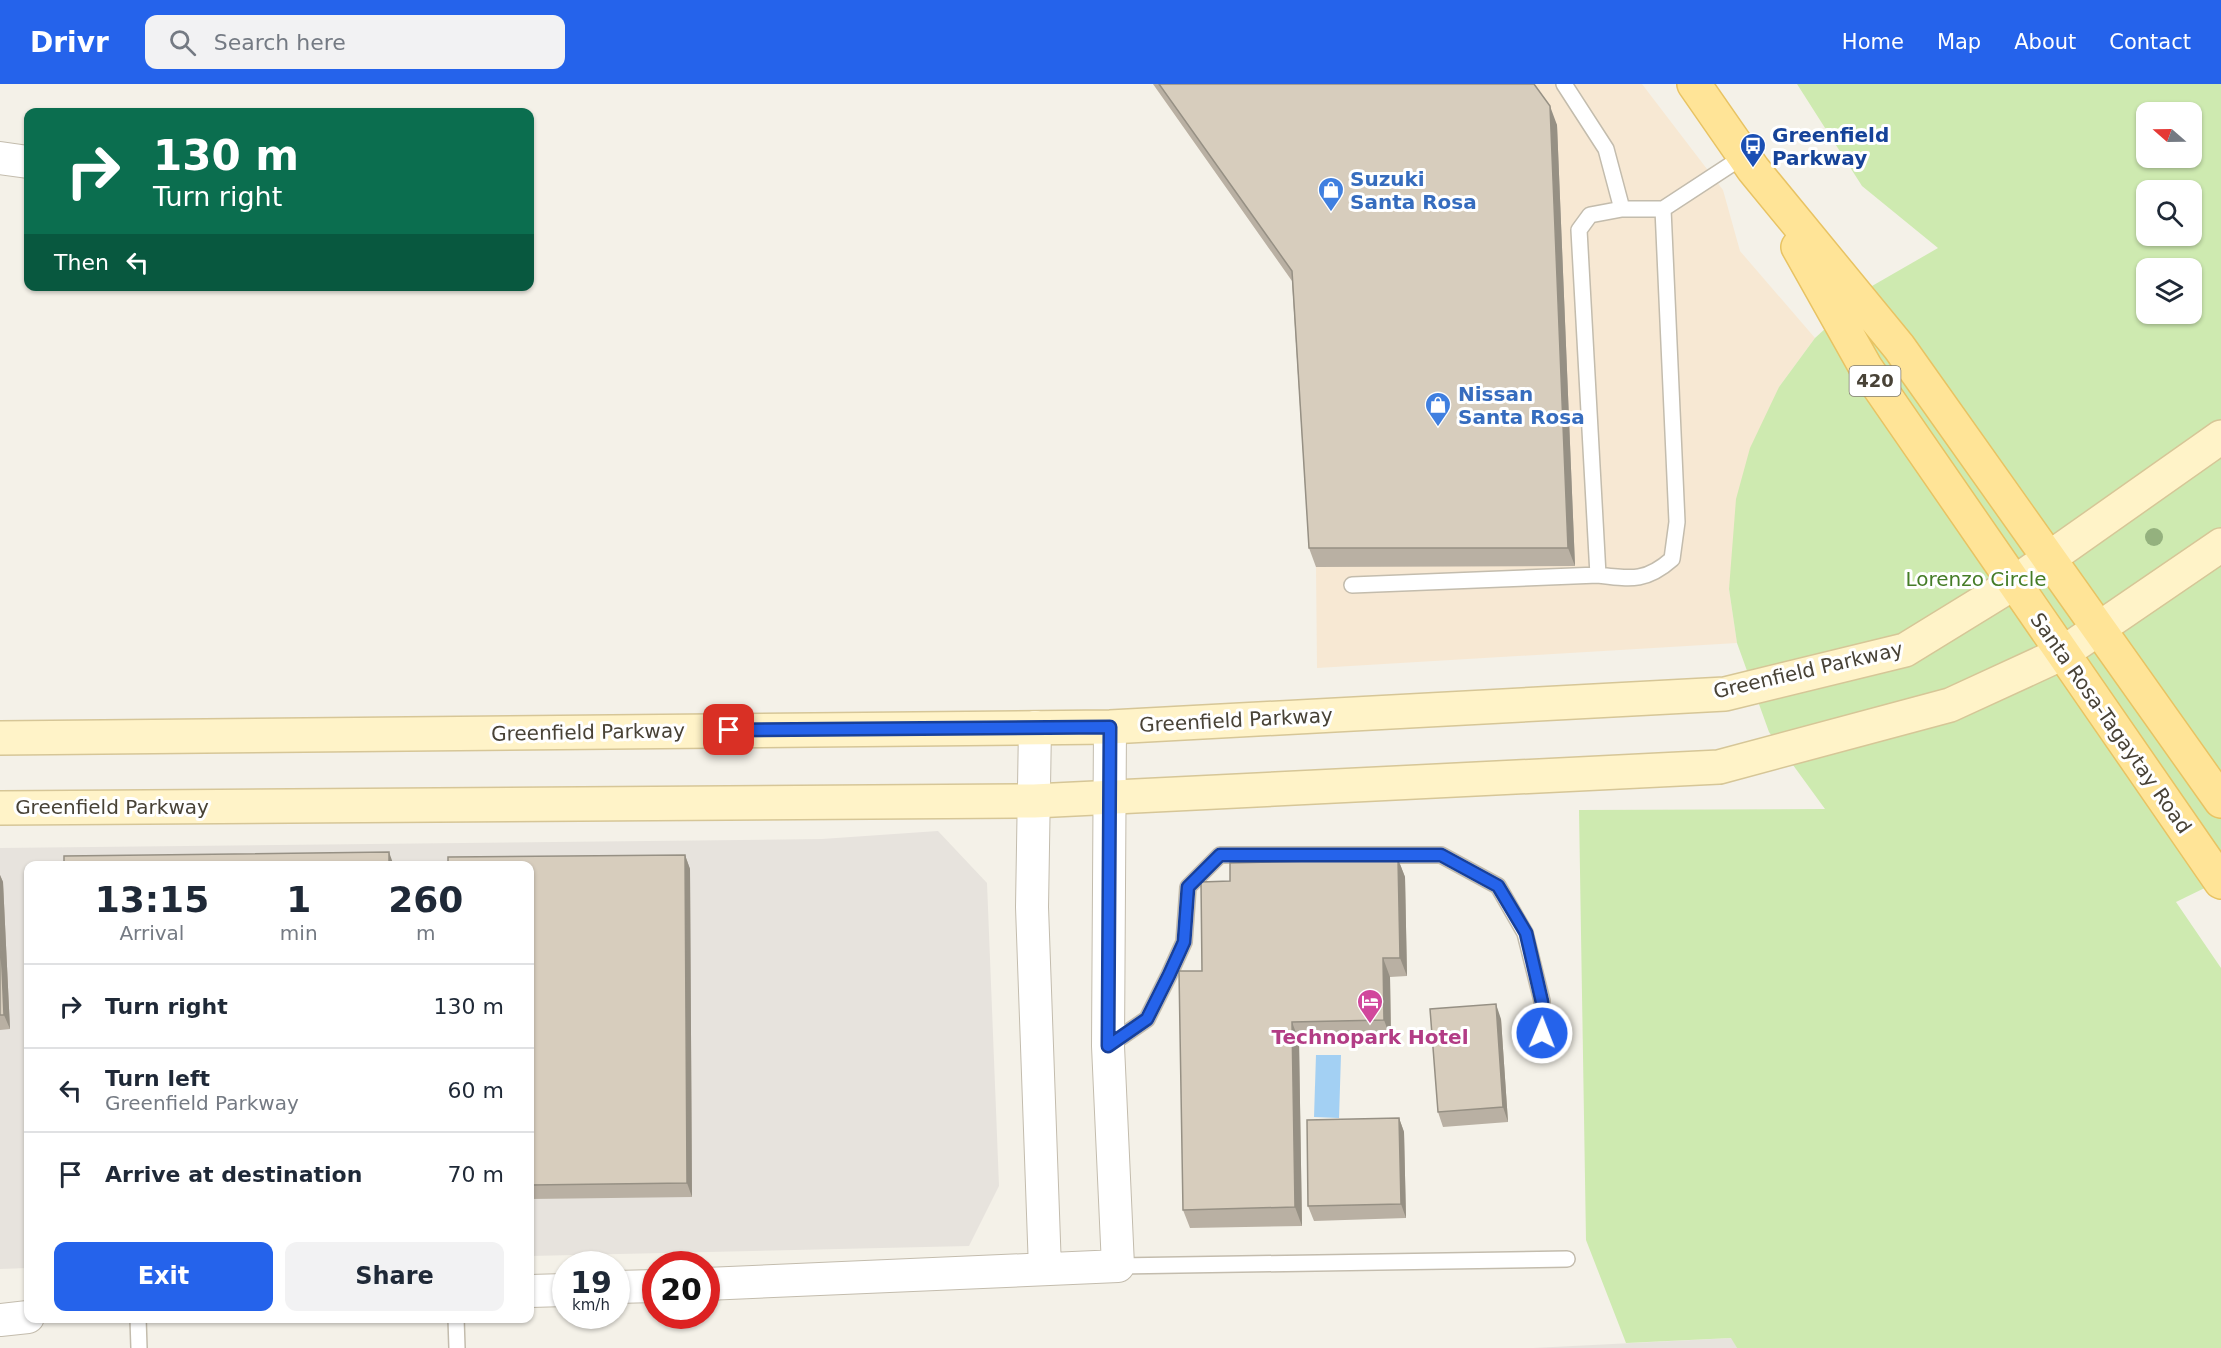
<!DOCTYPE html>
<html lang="en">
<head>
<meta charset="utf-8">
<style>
  body { margin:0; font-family:"DejaVu Sans",sans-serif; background:#f2f2f3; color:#1f2937; height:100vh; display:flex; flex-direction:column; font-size:22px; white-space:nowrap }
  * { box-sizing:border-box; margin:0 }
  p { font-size:20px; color:#747a83 }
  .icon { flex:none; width:33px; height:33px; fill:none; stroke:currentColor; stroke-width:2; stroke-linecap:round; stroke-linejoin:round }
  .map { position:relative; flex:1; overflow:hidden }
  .details { position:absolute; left:24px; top:777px; width:510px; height:462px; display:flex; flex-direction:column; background:#fff; border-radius:12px; box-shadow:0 2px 4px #0004 }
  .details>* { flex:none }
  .top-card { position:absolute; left:24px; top:24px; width:510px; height:183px; border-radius:12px; box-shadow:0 2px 4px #0004; background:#0b6e4f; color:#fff; overflow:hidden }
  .needle { width:39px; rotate:290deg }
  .tools { position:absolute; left:2136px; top:18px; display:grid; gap:12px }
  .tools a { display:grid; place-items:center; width:66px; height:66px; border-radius:12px; background:#fff; box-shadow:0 2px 4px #0004; font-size:30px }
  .speed { position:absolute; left:552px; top:1167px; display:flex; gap:12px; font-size:30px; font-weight:700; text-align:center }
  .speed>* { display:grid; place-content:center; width:78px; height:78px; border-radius:50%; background:#fff; box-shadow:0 2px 4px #0004; line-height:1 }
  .speed small { font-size:15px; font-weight:400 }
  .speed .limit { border:9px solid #d22; background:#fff; color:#111 }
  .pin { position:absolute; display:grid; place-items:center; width:51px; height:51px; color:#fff; margin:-26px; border-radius:12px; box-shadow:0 3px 9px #0006 }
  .me { position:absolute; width:66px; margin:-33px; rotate:1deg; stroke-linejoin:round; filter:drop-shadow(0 0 4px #0008) }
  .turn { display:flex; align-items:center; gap:21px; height:126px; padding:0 30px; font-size:27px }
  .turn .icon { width:78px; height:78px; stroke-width:2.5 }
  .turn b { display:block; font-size:42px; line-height:51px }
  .then { display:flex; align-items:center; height:57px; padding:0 30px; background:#0003; gap:12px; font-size:22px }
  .eta { display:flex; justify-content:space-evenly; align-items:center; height:102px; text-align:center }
  .eta b { font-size:36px; font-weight:700; line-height:42px }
  .cta { display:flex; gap:12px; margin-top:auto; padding:12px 30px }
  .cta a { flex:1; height:69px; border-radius:12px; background:#2563eb; color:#fff; font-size:24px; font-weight:700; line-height:69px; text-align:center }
  .cta a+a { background:#f2f2f3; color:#1f2937 }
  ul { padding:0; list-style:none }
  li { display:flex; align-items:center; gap:18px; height:84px; padding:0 30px; border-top:2px solid #e0e1e3 }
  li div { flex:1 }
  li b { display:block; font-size:22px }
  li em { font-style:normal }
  header { display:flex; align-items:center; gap:36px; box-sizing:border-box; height:84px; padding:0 30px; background:#2563eb; color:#fff }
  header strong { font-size:28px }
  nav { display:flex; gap:33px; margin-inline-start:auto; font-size:21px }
  .search { width:420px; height:54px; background:#f2f2f3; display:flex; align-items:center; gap:15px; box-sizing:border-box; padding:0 21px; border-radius:12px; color:#747a83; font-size:22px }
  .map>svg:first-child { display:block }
  .commercial { fill:#f7e8d3 }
  .industrial { fill:#e7e3dd }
  .green { fill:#ceeab0; fill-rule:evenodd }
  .water { fill:#a3d0f3 }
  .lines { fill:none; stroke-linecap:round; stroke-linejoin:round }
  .service-casing { stroke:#c3bcad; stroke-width:18 }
  .minor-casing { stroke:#c3bcad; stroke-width:34 }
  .secondary-casing { stroke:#d6c697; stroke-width:36 }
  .primary-casing { stroke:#e8c363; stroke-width:36 }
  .service { stroke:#fff; stroke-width:15 }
  .minor { stroke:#fff; stroke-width:32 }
  .secondary { stroke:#fff3c8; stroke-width:33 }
  .primary { stroke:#ffe497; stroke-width:33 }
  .tree { fill:#94b17e }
  .wall { fill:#b9b0a3 }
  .shaded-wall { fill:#969084 }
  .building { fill:#d7cdbd; stroke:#969084; stroke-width:1.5 }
  .route-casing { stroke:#184099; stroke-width:15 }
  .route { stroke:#2563eb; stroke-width:10 }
  .labels { text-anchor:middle; stroke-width:6; stroke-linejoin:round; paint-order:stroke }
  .shield { fill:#fff; stroke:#7f7b72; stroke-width:1.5 }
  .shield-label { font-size:18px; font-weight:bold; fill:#484236 }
  .transit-label { font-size:20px; font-weight:bold; fill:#164399; stroke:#fff; text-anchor:start }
  .shop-label { font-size:20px; font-weight:bold; fill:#366cbe; stroke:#fff; text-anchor:start }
  .park-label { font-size:20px; fill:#457c27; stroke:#fff }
  .street-label { font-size:20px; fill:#484236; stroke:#fff }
  .hotel-label { font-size:20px; font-weight:bold; fill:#b23c85; stroke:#fff }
</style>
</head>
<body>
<header>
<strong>Drivr</strong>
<div class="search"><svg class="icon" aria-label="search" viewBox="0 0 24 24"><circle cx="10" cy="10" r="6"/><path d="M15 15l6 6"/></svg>Search here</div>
<nav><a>Home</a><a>Map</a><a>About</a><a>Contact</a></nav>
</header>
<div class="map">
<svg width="2221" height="1264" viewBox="0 0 2221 1264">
  <rect width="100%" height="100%" fill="#f4f1e8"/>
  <path class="commercial" d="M 1153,0 L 1642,0 L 1723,106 L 1740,167 L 1815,254 L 1779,303 L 1729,505 L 1737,559 L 1317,584 L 1316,483 L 1298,205 Z"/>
  <path class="industrial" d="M 938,747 L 987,799 L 999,1102 L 969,1162 L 530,1172 L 530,782 L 28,782 L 28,1184 L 0,1185 L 0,764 L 822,755 Z
    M 1732,1254 L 1737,1264 L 1533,1264 Z"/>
  <path class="green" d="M 1797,0 L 2221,0 L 2221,796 L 2176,818 L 2221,884 L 2221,1264 L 1737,1264 L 1731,1254 L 1626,1259 L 1586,1156 L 1579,726 L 1825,725 L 1769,648 L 1737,559 L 1729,505 L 1736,415 L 1750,364 L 1779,303 L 1815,254 L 1872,202 L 1938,164 L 1862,102 ZM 2146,28 L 2192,28 L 2192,74 L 2146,74 ZM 2146,106 L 2192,106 L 2192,152 L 2146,152 ZM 2146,184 L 2192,184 L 2192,230 L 2146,230 Z"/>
  <path class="water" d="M 1316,971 L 1341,971 L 1339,1034 L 1314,1033 Z"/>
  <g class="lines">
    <defs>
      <path id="service" d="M 1564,0 L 1606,65 L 1622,125
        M 1598,491 C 1631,495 1646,498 1672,475 L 1677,438 L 1663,125
        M 1352,501 L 1598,491 L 1579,146 L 1590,131 L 1622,125 L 1663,125 L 1744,72
        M 1108,962 L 1147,935 L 1169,891 L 1184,858 L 1188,803 L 1220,771 L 1441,771 L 1498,802 L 1525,849 L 1542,917 L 1542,949
        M 1118,1182 L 1567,1175
        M 138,1234 L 139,1264
        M 456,1234 L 457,1264"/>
      <path id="minor" d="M 0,74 L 28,78
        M 1035,643 L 1032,823 L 1045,1185
        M 706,1200 L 1118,1182 L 1108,962 L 1110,643
        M 616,1203 L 656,1202
        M 530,1207 L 566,1206
        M 0,1236 L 28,1233"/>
      <path id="secondary" d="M 0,654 L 1110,643 L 1725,610 L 1905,566 L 2014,499 L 2221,353
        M 0,724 L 1034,717 L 1719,683 L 1950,621 L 2063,569 L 2221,461"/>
      <path id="primary" d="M 1694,0 L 1753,85 L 1899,263 L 2221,717
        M 1798,163 L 1866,284 L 2221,798"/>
    </defs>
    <use href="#service" class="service-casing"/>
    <use href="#minor" class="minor-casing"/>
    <use href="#secondary" class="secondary-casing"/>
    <use href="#primary" class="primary-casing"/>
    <use href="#service" class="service"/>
    <use href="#minor" class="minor"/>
    <use href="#secondary" class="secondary"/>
    <use href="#primary" class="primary"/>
  </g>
  <circle class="tree" cx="2154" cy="453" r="9"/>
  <path class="wall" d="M 1153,0 L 1534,0 L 1557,41 L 1575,482 L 1316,483 L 1309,464 L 1292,197 Z
    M 685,771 L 690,785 L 692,1113 L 530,1115 L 530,782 Z
    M 1398,775 L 1405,793 L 1407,892 L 1390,893 L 1391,955 L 1299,957 L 1302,1142 L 1190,1144 L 1183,1126 L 1202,887 L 1230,797 Z
    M 0,791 L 3,798 L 10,945 L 0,946 Z
    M 1501,935 L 1508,1038 L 1443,1043 L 1438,1028 Z
    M 1399,1034 L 1404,1048 L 1406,1134 L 1314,1137 L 1308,1122 Z"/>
  <path class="shaded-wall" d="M 1550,22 L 1557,41 L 1575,482 L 1568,464 Z
    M 389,768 L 394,782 L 389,782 Z
    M 685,771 L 690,785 L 692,1113 L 687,1099 Z
    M 1398,775 L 1405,793 L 1407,892 L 1400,874 Z
    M 0,791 L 3,798 L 10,945 L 4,931 L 0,839 Z
    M 1383,874 L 1390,893 L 1391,955 L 1384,936 Z
    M 1496,920 L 1501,935 L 1508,1038 L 1503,1023 Z
    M 1292,938 L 1299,957 L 1302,1142 L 1295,1123 Z
    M 1399,1034 L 1404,1048 L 1406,1134 L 1401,1120 Z"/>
  <path class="building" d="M 1159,0 L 1534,0 L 1550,22 L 1568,464 L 1309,464 L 1292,187 Z
    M 389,768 L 389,782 L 64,782 L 64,772 Z
    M 685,771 L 687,1099 L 530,1101 L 530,782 L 448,782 L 448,773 Z
    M 1398,775 L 1400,874 L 1383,874 L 1384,936 L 1292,938 L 1295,1123 L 1183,1126 L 1179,887 L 1202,887 L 1201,798 L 1230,797 L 1230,779 Z
    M 0,839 L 4,931 L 0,931 Z
    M 1496,920 L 1503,1023 L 1438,1028 L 1430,925 Z
    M 1399,1034 L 1401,1120 L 1308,1122 L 1307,1036 Z"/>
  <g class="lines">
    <defs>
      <path id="route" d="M 729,646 L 1110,643 L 1108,962 L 1147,935 L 1169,891 L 1184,858 L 1188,803 L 1220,771 L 1441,771 L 1498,802 L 1526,849 L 1542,918 L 1542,949"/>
    </defs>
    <use href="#route" class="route-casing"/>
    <use href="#route" class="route"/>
  </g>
  <defs>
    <symbol id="bus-pin" viewBox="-11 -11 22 30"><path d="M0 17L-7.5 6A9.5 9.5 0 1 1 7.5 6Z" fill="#1a4fb4" stroke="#fff"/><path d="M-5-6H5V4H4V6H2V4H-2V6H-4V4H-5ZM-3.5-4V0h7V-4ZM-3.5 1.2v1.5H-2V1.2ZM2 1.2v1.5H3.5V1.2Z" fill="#fff"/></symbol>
    <symbol id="shop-pin" viewBox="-11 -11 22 30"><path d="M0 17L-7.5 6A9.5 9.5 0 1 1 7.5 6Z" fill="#3f7fe0" stroke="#fff"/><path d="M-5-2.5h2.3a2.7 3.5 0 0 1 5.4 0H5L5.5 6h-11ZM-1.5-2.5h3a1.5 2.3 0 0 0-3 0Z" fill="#fff"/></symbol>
    <symbol id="hotel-pin" viewBox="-11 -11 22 30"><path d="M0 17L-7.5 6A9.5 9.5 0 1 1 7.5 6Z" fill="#d1479c" stroke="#fff"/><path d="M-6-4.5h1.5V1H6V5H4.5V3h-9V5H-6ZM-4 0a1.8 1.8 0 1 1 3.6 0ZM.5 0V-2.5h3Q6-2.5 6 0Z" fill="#fff"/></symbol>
  </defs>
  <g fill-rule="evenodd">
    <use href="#bus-pin" x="1738" y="47" width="30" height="40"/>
    <use href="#shop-pin" x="1316" y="91" width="30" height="40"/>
    <use href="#shop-pin" x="1423" y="306" width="30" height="40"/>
    <use href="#hotel-pin" x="1355" y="903" width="30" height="40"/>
  </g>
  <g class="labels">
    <rect class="shield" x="1849.5" y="282" width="51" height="30" rx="4.5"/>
    <g class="shield-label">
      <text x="1875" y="303">420</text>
    </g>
    <g class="transit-label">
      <text x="1772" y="58">Greenfield<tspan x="1772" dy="23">Parkway</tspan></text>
    </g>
    <g class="shop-label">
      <text x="1350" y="102">Suzuki<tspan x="1350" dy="23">Santa Rosa</tspan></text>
      <text x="1458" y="317">Nissan<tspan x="1458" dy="23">Santa Rosa</tspan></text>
    </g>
    <g class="park-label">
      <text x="1976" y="502">Lorenzo Circle</text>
    </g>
    <g class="street-label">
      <text transform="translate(1808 586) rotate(-13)" y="7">Greenfield Parkway</text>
      <text transform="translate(1236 636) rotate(-3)" y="7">Greenfield Parkway</text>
      <text transform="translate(2111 639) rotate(55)" y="7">Santa Rosa-Tagaytay Road</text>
      <text transform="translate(588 648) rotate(-1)" y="7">Greenfield Parkway</text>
      <text x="112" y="730">Greenfield Parkway</text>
    </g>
    <g class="hotel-label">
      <text x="1370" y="960">Technopark Hotel</text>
    </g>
  </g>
</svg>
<div class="tools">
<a><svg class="needle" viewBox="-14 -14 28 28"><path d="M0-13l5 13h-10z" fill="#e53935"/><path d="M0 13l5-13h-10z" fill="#747a83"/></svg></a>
<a><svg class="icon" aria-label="search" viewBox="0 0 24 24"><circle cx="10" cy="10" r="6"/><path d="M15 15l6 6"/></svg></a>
<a><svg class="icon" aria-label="layers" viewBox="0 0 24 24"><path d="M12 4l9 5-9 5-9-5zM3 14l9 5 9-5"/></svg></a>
</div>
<div class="speed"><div>19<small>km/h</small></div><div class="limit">20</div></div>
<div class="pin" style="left:729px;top:646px;background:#d93025"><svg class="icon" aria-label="arrive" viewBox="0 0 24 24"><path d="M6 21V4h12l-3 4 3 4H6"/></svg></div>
<svg class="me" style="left:1542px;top:949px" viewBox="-20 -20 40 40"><circle r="17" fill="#2563eb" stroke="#fff" stroke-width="3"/><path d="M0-11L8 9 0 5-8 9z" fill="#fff"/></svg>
<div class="top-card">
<div class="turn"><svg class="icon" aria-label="right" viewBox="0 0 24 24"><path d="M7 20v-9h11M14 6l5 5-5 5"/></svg><div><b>130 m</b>Turn right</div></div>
<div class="then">Then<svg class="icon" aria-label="left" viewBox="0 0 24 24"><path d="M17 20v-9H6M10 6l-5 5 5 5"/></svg></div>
</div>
<section class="details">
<div class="eta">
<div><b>13:15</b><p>Arrival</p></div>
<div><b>1</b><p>min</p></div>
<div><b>260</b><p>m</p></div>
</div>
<ul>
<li><svg class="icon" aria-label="right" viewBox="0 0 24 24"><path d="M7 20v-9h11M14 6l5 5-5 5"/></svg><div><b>Turn right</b></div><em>130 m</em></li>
<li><svg class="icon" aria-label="left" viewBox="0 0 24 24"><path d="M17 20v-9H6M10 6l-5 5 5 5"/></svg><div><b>Turn left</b><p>Greenfield Parkway</p></div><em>60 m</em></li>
<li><svg class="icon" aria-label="arrive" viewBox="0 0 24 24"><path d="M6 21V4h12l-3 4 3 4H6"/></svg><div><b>Arrive at destination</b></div><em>70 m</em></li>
</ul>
<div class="cta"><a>Exit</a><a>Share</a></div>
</section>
</div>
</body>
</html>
